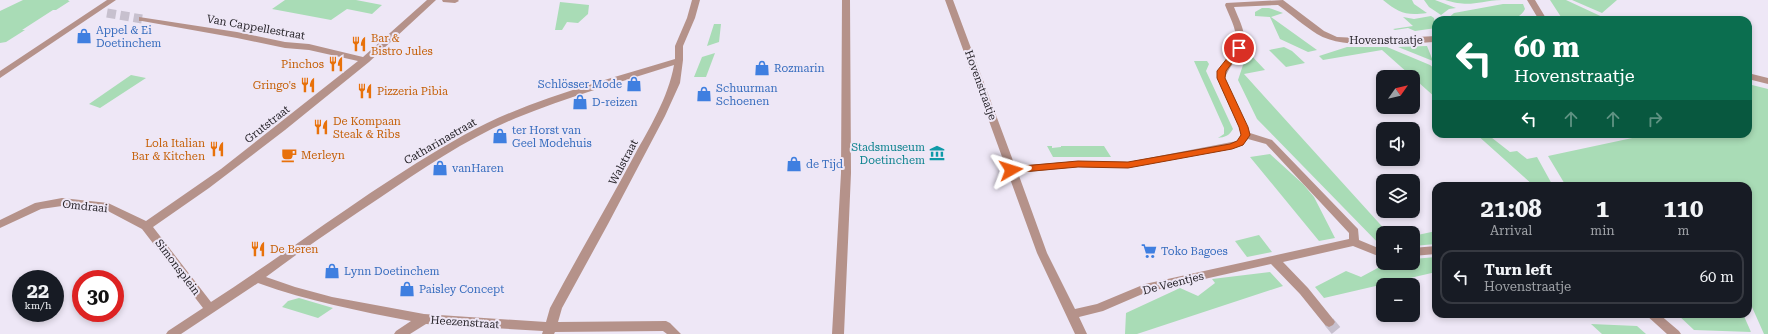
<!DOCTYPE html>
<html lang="en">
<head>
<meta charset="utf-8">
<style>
  body { margin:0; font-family:"Roboto Serif",serif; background:#242831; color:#f1f3f6; height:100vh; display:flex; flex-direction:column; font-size:15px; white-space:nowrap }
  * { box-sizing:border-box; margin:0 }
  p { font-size:13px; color:#9ea1a6 }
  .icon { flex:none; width:22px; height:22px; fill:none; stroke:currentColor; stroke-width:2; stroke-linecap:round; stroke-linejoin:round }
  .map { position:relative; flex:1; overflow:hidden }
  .details { position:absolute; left:1432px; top:182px; width:320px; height:136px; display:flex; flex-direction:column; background:#171b24; border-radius:12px; box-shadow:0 2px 6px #0003 }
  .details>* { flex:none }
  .top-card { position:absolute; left:1432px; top:16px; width:320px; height:122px; border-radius:12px; box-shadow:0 2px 6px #0003; background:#0b6e4f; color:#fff; overflow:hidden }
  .needle { width:26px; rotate:56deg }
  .fabs { position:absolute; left:1376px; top:70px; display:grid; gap:8px }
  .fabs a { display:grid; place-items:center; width:44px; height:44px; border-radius:8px; background:#171b24; box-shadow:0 2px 6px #0003; font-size:20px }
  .speed { position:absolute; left:12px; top:270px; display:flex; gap:8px; font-size:20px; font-weight:700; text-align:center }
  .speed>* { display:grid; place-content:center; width:52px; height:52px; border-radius:50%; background:#171b24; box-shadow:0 2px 6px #0003; line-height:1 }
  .speed small { font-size:10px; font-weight:400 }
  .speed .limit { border:6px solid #d22; background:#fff; color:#111 }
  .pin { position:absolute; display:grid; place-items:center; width:34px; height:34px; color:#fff; margin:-17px; border:2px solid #fff; border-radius:50%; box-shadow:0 1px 4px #0007 }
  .me { position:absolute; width:44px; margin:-22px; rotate:84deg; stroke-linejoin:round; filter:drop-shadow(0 0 3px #0008) }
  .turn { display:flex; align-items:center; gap:14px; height:84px; padding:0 16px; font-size:18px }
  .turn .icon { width:52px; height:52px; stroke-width:2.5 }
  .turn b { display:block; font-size:28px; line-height:34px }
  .lanes { display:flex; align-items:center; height:38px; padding:0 16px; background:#0003; justify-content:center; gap:20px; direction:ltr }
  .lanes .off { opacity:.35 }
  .eta { display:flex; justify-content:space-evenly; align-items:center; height:68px; text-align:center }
  .eta b { font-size:24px; font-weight:700; line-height:28px }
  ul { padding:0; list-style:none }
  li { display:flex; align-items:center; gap:12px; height:54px; margin:0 8px 6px; padding:0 8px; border:2px solid #363941; border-radius:12px }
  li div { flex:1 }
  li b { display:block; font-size:15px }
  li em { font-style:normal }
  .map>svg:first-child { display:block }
  .green { fill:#a9dcb6 }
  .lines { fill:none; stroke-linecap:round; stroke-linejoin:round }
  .street-tunnel-far1 { stroke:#c7c0ce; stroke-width:9; stroke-dasharray:9 4.5; stroke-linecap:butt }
  .street-tunnel { stroke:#c7c0ce; stroke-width:11; stroke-dasharray:11 5.5; stroke-linecap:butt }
  .street { fill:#b5928a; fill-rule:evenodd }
  .route { fill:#ea580c; stroke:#983908 }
  .labels { text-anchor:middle; stroke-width:4; stroke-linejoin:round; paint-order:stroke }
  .street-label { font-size:11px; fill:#29262c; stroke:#eee7f6 }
  .shop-label { font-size:11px; fill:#366cbe; stroke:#eee7f6; text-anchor:start }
  .food-label { font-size:11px; fill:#c56008; stroke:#eee7f6; text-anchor:start }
  .culture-label { font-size:11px; fill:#0d838f; stroke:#eee7f6; text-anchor:end }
</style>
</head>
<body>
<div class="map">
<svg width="1768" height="334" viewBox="0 0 1768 334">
  <rect width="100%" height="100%" fill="#eee7f6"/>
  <path class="green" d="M 23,0 L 69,0 L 68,1 L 70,1 L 56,10 L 53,10 L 22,30 L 25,30 L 6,42 L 0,43 L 0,11 Z
    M 285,0 L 356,0 L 382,5 L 372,14 L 347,9 L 331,20 L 272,9 Z
    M 1383,0 L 1412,0 L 1414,4 L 1427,13 C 1406,16 1399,13 1383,0 Z
    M 1424,0 L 1435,0 L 1456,8 L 1449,9 L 1441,15 L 1429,7 Z
    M 1445,0 L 1502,0 C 1477,1 1471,8 1445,0 Z
    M 1550,0 L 1566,0 L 1609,20 L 1563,20 Z
    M 1572,0 L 1617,0 L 1602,13 Z
    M 560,2 L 589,5 L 588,14 L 578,23 L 567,22 L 562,30 L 555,30 Z
    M 1503,4 L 1523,4 L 1525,9 C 1521,17 1515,18 1507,20 L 1446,20 L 1454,13 Z
    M 1262,8 L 1269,8 L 1283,13 L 1271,17 L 1317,50 L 1308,52 L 1280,39 L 1270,17 L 1255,16 L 1255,12 Z
    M 1431,16 L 1434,18 L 1436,28 L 1415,31 L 1408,28 L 1395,30 L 1393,29 L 1413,26 L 1403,17 L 1414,19 Z
    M 714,24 L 721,24 L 719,42 L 707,46 Z
    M 1427,46 L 1433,61 L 1398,47 Z
    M 1284,47 L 1292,51 L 1305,63 L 1286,67 L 1269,50 Z
    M 1347,47 L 1387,47 L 1430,65 L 1436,70 L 1436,98 L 1382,50 L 1323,60 L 1319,56 Z
    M 715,53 L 706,77 L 694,77 L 702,57 Z
    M 1249,53 L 1265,70 L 1244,74 L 1388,233 L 1383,233 L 1383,248 L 1257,119 L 1238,80 L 1243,65 L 1239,61 Z
    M 1194,61 L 1207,61 L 1209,64 L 1206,71 L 1233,129 C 1229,136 1225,137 1218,138 L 1224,134 L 1224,128 Z
    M 131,75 L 146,78 L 100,108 L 89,104 Z
    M 1748,84 L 1768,89 L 1768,334 L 1764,334 L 1748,298 L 1748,186 L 1566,186 L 1548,156 L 1651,134 L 1748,134 Z
    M 1476,134 L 1487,134 L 1510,152 L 1517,151 L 1527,159 L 1537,157 L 1553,186 L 1534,186 Z
    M 1047,146 L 1052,146 L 1052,148 L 1061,147 L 1061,146 L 1104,146 L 1111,157 L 1053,157 Z
    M 1270,154 L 1303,184 L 1314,197 L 1335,238 L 1319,241 L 1250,157 Z
    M 1436,231 L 1436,244 L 1413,246 L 1413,236 Z
    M 1259,235 L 1272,252 L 1247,257 L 1235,241 Z
    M 1436,257 L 1436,272 L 1324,298 L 1315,287 L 1346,271 L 1361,277 L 1387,263 L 1413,263 L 1413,259 Z
    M 1270,272 L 1283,286 L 1137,334 L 1125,334 L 1126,313 L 1180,288 L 1198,296 L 1215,283 L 1212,279 Z
    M 299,298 L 333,308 L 318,318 L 282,307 L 288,301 Z
    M 1677,314 L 1743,314 L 1751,332 L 1694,330 Z
    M 1591,324 L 1637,326 L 1646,334 L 1602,334 Z"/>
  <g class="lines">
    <path class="street-tunnel-far1" d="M 107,13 L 142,19"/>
    <path class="street-tunnel" d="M 1329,322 L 1339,334"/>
    <path class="street" d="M 107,0 L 116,0 L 0,78 L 0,71 Z
      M 427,0 L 436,0 L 369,62 L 285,130 L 209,188 L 153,227 L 211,302 C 296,247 376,184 464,135 C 529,99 604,81 675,59 L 675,46 L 687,18 L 692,0 L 700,0 L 695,18 L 683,46 L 683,60 L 680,83 L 665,116 L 608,224 L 562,308 L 558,322 L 666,321 L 670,323 L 681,334 L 667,334 L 663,331 L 555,332 L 554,334 L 542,334 L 543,331 L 426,324 L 410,334 L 394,334 L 396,331 L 411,321 C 359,311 308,301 258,283 L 181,334 L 166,334 L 168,331 L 203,308 L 142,229 L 106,210 L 62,206 L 41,209 L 0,228 L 0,220 L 35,203 L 62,198 L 108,203 L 146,221 L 221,169 L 358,61 L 309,50 L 285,48 L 237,38 L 142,21 L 139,21 L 139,17 L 237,32 L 285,42 L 309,44 L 363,57 ZM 674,65 C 668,98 650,127 634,156 C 607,207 577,257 550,308 L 546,322 L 424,314 L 332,297 L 295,287 L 266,277 C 303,249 342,223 381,197 C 424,168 468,138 516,118 C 567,97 621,82 674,65 Z
      M 442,0 L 458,0 L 459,1 L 455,3 L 443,2 Z
      M 842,0 L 850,0 L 851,173 L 844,334 L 832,334 L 841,173 Z
      M 945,0 L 953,0 L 1015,166 L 1078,161 L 1128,162 L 1237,141 L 1241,135 L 1239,127 L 1217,78 C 1219,69 1224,63 1229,56 C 1243,38 1232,23 1225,5 L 1226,3 L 1283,0 L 1324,31 L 1337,37 L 1379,39 L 1436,36 L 1436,42 C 1404,43 1345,51 1317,34 C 1304,26 1291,14 1278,5 L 1234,7 C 1241,25 1251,39 1238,57 C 1233,64 1228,69 1225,78 L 1250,133 L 1272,140 L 1358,229 L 1359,240 L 1383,250 L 1383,258 L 1353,246 L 1283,262 L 1308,288 L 1333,319 L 1335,322 L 1333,325 L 1329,327 L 1325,325 L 1300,294 L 1271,264 L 1147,292 L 1103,311 L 1079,317 L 1087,334 L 1075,334 L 1037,253 ZM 1248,139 L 1266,144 L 1349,233 L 1349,239 L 1145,284 L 1097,304 L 1075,309 L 1047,253 L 1018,173 L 1078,167 L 1128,168 L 1232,149 L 1243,145 Z
      M 1527,0 L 1535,0 L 1547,20 L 1539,20 Z
      M 1612,18 L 1616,18 L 1620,20 L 1611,20 Z
      M 1748,73 L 1768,78 L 1768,84 L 1748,79 Z
      M 1436,246 L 1436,254 L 1413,256 L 1413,248 Z
      M 1645,314 L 1659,314 L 1679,331 L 1681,334 L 1667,334 Z"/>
  </g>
  <path class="route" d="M 1239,46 L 1243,48 L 1226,71 L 1225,78 L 1248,127 L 1250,135 L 1243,145 L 1232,149 L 1128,168 L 1078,167 L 1011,173 L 1007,170 L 1011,167 L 1078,161 L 1128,162 L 1230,144 L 1237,141 L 1241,135 L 1239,127 L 1217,78 L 1217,71 L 1236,47 Z"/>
  <defs>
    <symbol id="shop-bare" viewBox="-9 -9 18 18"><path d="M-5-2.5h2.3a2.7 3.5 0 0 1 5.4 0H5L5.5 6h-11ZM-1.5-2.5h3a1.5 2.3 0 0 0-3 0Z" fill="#3f7fe0" stroke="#eee7f6" stroke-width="2.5" paint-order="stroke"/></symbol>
    <symbol id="restaurant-bare" viewBox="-9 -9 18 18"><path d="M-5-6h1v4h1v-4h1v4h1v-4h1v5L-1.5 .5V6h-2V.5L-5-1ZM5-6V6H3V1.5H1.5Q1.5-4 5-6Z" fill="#e8710a" stroke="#eee7f6" stroke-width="2.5" paint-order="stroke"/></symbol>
    <symbol id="museum-bare" viewBox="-9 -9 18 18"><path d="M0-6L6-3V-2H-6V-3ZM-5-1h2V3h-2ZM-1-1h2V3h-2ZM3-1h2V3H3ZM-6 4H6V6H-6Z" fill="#0f9aa8" stroke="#eee7f6" stroke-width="2.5" paint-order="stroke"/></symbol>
    <symbol id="cafe-bare" viewBox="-9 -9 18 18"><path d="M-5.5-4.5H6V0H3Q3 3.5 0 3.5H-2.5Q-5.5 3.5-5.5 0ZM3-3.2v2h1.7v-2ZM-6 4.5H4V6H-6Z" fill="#e8710a" stroke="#eee7f6" stroke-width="2.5" paint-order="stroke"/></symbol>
    <symbol id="supermarket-bare" viewBox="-9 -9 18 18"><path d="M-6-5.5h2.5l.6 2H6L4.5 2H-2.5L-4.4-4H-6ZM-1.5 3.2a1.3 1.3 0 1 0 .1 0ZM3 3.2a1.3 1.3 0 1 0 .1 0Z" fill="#3f7fe0" stroke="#eee7f6" stroke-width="2.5" paint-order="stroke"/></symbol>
  </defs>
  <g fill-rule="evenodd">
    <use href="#shop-bare" x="73" y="25" width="22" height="22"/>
    <use href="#restaurant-bare" x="348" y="33" width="22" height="22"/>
    <use href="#restaurant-bare" x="325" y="53" width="22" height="22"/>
    <use href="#shop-bare" x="751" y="57" width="22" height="22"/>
    <use href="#shop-bare" x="623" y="73" width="22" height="22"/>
    <use href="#restaurant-bare" x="297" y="74" width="22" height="22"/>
    <use href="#restaurant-bare" x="354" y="80" width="22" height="22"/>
    <use href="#shop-bare" x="693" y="83" width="22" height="22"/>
    <use href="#shop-bare" x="569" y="91" width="22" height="22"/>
    <use href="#restaurant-bare" x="310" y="116" width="22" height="22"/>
    <use href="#shop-bare" x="489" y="125" width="22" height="22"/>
    <use href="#restaurant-bare" x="206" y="138" width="22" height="22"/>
    <use href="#museum-bare" x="926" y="142" width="22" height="22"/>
    <use href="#cafe-bare" x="278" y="144" width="22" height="22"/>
    <use href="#shop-bare" x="783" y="153" width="22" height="22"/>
    <use href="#shop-bare" x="429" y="157" width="22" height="22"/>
    <use href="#restaurant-bare" x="247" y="238" width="22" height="22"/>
    <use href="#supermarket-bare" x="1138" y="240" width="22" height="22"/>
    <use href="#shop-bare" x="321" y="260" width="22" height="22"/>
    <use href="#shop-bare" x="396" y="278" width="22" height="22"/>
  </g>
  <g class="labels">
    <g class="street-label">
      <text transform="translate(256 27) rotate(10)" y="4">Van Cappellestraat</text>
      <text x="1386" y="44">Hovenstraatje</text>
      <text transform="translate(981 85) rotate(70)" y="4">Hovenstraatje</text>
      <text transform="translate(267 124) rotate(-38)" y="4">Grutstraat</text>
      <text transform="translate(440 141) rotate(-30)" y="4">Catharinastraat</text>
      <text transform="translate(623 162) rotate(-62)" y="4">Walstraat</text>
      <text transform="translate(85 206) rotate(6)" y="4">Omdraai</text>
      <text transform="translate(178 267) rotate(53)" y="4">Simonsplein</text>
      <text transform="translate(1173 283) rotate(-14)" y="4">De Veentjes</text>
      <text transform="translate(465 322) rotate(4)" y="4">Heezenstraat</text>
    </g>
    <g class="shop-label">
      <text x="96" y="34">Appel &amp; Ei<tspan x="96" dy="13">Doetinchem</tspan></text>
      <text x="774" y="72">Rozmarin</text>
      <text x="622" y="88" text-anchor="end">Schlösser Mode</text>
      <text x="716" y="92">Schuurman<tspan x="716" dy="13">Schoenen</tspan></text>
      <text x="592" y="106">D-reizen</text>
      <text x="512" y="134">ter Horst van<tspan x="512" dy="13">Geel Modehuis</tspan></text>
      <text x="806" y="168">de Tijd</text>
      <text x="452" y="172">vanHaren</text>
      <text x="1161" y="255">Toko Bagoes</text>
      <text x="344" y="275">Lynn Doetinchem</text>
      <text x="419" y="293">Paisley Concept</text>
    </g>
    <g class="food-label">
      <text x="371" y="42">Bar &amp;<tspan x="371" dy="13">Bistro Jules</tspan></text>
      <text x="324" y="68" text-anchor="end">Pinchos</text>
      <text x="296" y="89" text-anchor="end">Gringo's</text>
      <text x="377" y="95">Pizzeria Pibia</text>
      <text x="333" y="125">De Kompaan<tspan x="333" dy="13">Steak &amp; Ribs</tspan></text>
      <text x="205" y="147" text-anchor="end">Lola Italian<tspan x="205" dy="13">Bar &amp; Kitchen</tspan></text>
      <text x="301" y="159">Merleyn</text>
      <text x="270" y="253">De Beren</text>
    </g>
    <g class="culture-label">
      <text x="925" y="151">Stadsmuseum<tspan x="925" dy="13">Doetinchem</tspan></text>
    </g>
  </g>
</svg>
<div class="fabs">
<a><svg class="needle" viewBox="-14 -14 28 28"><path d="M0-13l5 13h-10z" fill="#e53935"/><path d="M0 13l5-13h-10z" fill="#9ea1a6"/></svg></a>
<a><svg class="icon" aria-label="sound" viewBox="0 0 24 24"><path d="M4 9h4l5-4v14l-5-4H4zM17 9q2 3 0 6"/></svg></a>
<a><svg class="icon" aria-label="layers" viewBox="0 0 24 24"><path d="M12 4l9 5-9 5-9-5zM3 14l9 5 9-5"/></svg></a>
<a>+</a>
<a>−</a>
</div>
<div class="speed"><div>22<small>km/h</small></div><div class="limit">30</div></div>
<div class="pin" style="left:1239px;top:48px;background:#d93025"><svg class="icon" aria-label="arrive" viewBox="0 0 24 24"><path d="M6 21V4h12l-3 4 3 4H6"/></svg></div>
<svg class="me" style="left:1011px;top:170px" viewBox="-20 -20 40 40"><path d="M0-17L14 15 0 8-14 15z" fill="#ea580c" stroke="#fff" stroke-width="4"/></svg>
<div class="top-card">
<div class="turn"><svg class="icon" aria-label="left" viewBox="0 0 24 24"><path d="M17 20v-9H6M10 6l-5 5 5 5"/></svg><div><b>60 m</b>Hovenstraatje</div></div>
<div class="lanes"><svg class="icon" aria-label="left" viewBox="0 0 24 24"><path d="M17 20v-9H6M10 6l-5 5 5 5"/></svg><svg class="icon off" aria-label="ahead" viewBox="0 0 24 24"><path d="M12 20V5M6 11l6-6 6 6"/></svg><svg class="icon off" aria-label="ahead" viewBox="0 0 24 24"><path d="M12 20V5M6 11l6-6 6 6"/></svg><svg class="icon off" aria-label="right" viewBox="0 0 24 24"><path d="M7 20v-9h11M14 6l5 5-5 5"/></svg></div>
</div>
<section class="details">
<div class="eta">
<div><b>21:08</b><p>Arrival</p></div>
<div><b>1</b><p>min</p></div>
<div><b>110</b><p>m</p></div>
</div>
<ul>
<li><svg class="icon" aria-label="left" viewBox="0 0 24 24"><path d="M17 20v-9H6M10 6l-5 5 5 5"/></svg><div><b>Turn left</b><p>Hovenstraatje</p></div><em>60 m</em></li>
</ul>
</section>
</div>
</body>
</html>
